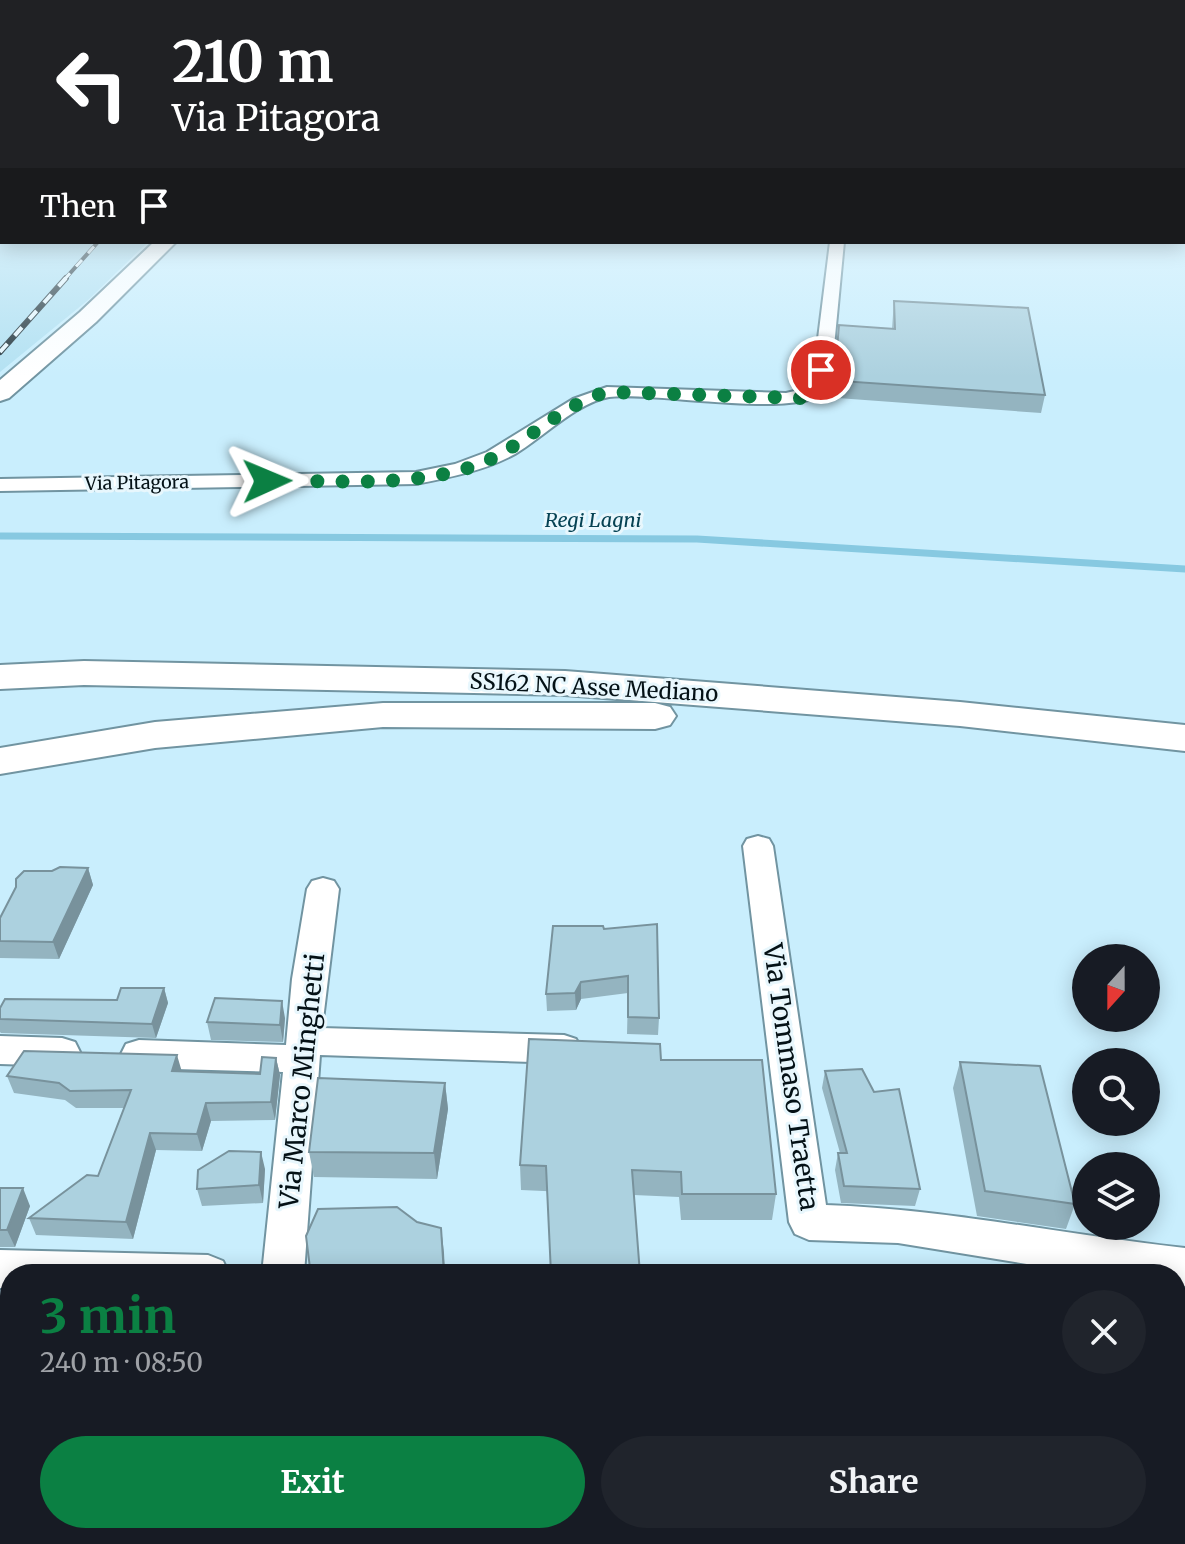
<!DOCTYPE html>
<html lang="en">
<head>
<meta charset="utf-8">
<style>
  body { margin:0; font-family:Merriweather,serif; background:#20242c; color:#f1f3f6; height:100vh; display:flex; flex-direction:column; font-size:30px; white-space:nowrap }
  * { box-sizing:border-box; margin:0 }
  p { font-size:26px; color:#9ea1a6 }
  .icon { flex:none; width:44px; height:44px; fill:none; stroke:currentColor; stroke-width:2; stroke-linecap:round; stroke-linejoin:round }
  .map { position:relative; flex:1; overflow:hidden }
  .sheet { position:absolute; left:0px; top:1264px; width:1186px; height:280px; display:flex; flex-direction:column; background:#171b24; border-radius:32px 32px 0 0; box-shadow:0 4px 20px #0003 }
  .sheet>* { flex:none }
  .top-card { position:absolute; left:0px; top:0px; width:1186px; height:244px; box-shadow:0 4px 20px #0003; background:#202124; color:#fff; overflow:hidden }
  .needle { width:52px; rotate:201deg }
  .buttons { position:absolute; left:1072px; top:944px; display:grid; gap:16px }
  .buttons a { display:grid; place-items:center; width:88px; height:88px; border-radius:50%; background:#171b24; box-shadow:0 4px 20px #0003; font-size:40px }
  .pin { position:absolute; display:grid; place-items:center; width:68px; height:68px; color:#fff; margin:-34px; border:4px solid #fff; border-radius:50%; box-shadow:0 2px 8px #0007 }
  .me { position:absolute; width:88px; margin:-44px; rotate:89deg; stroke-linejoin:round; filter:drop-shadow(0 0 6px #0008) }
  .turn { display:flex; align-items:center; gap:28px; height:168px; padding:0 40px; font-size:36px }
  .turn .icon { width:104px; height:104px; stroke-width:2.5 }
  .turn b { display:block; font-size:56px; line-height:68px }
  .then { display:flex; align-items:center; height:76px; padding:0 40px; background:#0003; gap:16px; font-size:30px }
  .round { display:grid; place-items:center; flex:none; width:84px; height:84px; border-radius:42px; background:#20242c }
  .summary { display:flex; align-items:center; justify-content:space-between; height:136px; padding:0 40px }
  h1 { font-size:48px; font-weight:700; line-height:60px; color:#0b8043 }
  .cta { display:flex; gap:16px; margin-top:auto; padding:16px 40px }
  .cta a { flex:1; height:92px; border-radius:48px; background:#0b8043; color:#fff; font-size:32px; font-weight:700; line-height:92px; text-align:center }
  .cta a+a { background:#20242c; color:#f1f3f6 }
  .map>svg:first-child { display:block }
  .built { fill:#b3e1f2 }
  .lines { fill:none; stroke-linecap:round; stroke-linejoin:round }
  .stream { stroke:#87c9e1; stroke-width:7 }
  .street-casing { stroke:#7194a1; stroke-width:4 }
  .secondary-casing { stroke:#7194a1; stroke-width:4 }
  .highway-casing { stroke:#7194a1; stroke-width:4 }
  .street { fill:#fff; fill-rule:evenodd }
  .secondary { fill:#fff; fill-rule:evenodd }
  .highway { fill:#fff; fill-rule:evenodd }
  .rail-far1-casing { stroke:#27383f; stroke-width:4 }
  .rail-casing { stroke:#27383f; stroke-width:6 }
  .rail-far1 { stroke:#e8f7fd; stroke-width:3; stroke-dasharray:9; stroke-linecap:butt }
  .rail { stroke:#e8f7fd; stroke-width:4; stroke-dasharray:11; stroke-linecap:butt }
  .wall { fill:#94b4c0 }
  .shaded-wall { fill:#78929c }
  .building { fill:#acd1df; stroke:#78929c; stroke-width:2 }
  .route { stroke:#0b8043; stroke-width:14; stroke-dasharray:0 25.2 }
  .labels { text-anchor:middle; stroke-width:6; stroke-linejoin:round; paint-order:stroke }
  .far-street-label { font-size:18px; fill:#041116; stroke:#e8f7fd }
  .far-water-label { font-size:20px; font-style:italic; fill:#064253; stroke:#e8f7fd }
  .street-label { font-size:22px; fill:#041116; stroke:#e8f7fd }
  .near-street-label { font-size:26px; fill:#041116; stroke:#e8f7fd }
</style>
</head>
<body>
<div class="map">
<svg width="1185" height="1544" viewBox="0 0 1185 1544">
  <rect width="100%" height="100%" fill="#c9eefd"/>
  <path class="built" d="M 0,161 L 2,242 L 148,242 L 88,300 L 0,372 Z"/>
  <g class="lines">
    <path class="stream" d="M 0,536 L 697,539 L 1185,569"/>
    <defs>
      <path id="street" d="M 830,242 L 844,242 L 830,389 C 805,421 653,391 609,397 C 578,402 542,438 515,454 C 484,471 450,477 416,484 L 0,491 L 0,479 L 416,472 L 455,464 L 487,452 L 573,399 L 607,387 L 786,393 L 812,387 Z
        M 758,836 L 769,839 L 773,846 L 826,1205 C 947,1209 1065,1235 1185,1248 L 1185,1286 L 1176,1285 L 1176,1274 L 1088,1274 L 898,1243 L 809,1240 L 795,1234 L 789,1222 L 743,846 L 747,839 Z
        M 323,878 L 334,881 L 339,889 L 322,1028 L 564,1035 L 576,1039 L 582,1049 L 576,1059 L 564,1063 L 320,1055 L 304,1274 L 262,1274 L 283,1072 L 139,1068 L 126,1064 L 121,1054 L 126,1044 L 139,1040 L 286,1045 L 292,979 L 307,889 L 312,881 Z
        M 0,1036 L 62,1038 L 75,1042 L 80,1052 L 75,1062 L 62,1066 L 0,1064 Z
        M 0,1250 L 208,1255 L 223,1261 L 229,1274 L 10,1274 L 10,1288 L 0,1288 Z
        M 239,1534 L 287,1534 L 286,1544 L 238,1544 Z"/>
      <path id="secondary" d="M 154,242 L 176,242 L 96,322 L 9,398 L 0,401 L 0,380 L 80,312 Z"/>
      <path id="highway" d="M 84,661 L 565,671 L 960,702 L 1185,725 L 1185,751 L 960,726 L 565,695 L 84,685 L 0,689 L 0,665 Z
        M 383,703 L 655,703 L 670,707 L 676,716 L 670,725 L 655,729 L 383,727 L 155,748 L 0,774 L 0,748 L 155,722 Z"/>
    </defs>
    <use href="#street" class="street-casing"/>
    <use href="#secondary" class="secondary-casing"/>
    <use href="#highway" class="highway-casing"/>
    <use href="#street" class="street"/>
    <use href="#secondary" class="secondary"/>
    <use href="#highway" class="highway"/>
    <defs>
      <path id="rail-far1" d="M 64,280 L 98,242"/>
      <path id="rail" d="M 0,352 L 66,278"/>
    </defs>
    <use href="#rail-far1" class="rail-far1-casing"/>
    <use href="#rail" class="rail-casing"/>
    <use href="#rail-far1" class="rail-far1"/>
    <use href="#rail" class="rail"/>
  </g>
  <path class="wall" d="M 894,301 L 1045,395 L 1041,413 L 824,397 L 826,380 L 892,328 Z
    M 88,868 L 93,885 L 59,959 L 0,958 L 0,918 L 52,871 Z
    M 604,929 L 659,1018 L 658,1035 L 627,1034 L 628,993 L 581,999 L 576,1010 L 547,1011 L 546,994 Z
    M 164,988 L 168,1003 L 156,1038 L 1,1033 L 0,1032 L 0,1008 L 117,1000 Z
    M 285,1018 L 283,1042 L 211,1040 L 207,1022 Z
    M 276,1058 L 280,1075 L 275,1120 L 211,1121 L 202,1151 L 156,1150 L 133,1239 L 36,1235 L 29,1218 L 98,1176 L 124,1108 L 76,1108 L 65,1100 L 14,1093 L 7,1076 L 181,1071 L 260,1074 Z
    M 661,1060 L 776,1194 L 772,1220 L 681,1220 L 679,1197 L 521,1190 L 520,1165 Z
    M 960,1062 L 1075,1204 L 1066,1229 L 977,1216 L 953,1088 Z
    M 825,1071 L 920,1189 L 915,1206 L 841,1203 L 835,1170 L 838,1153 L 840,1153 L 822,1088 Z
    M 445,1083 L 448,1109 L 437,1179 L 314,1177 L 309,1152 Z
    M 265,1169 L 263,1203 L 202,1206 L 197,1189 Z
    M 0,1188 L 30,1206 L 15,1247 L 0,1247 Z
    M 417,1222 L 441,1228 L 445,1274 L 311,1274 L 310,1268 Z
    M 1176,1290 L 1185,1295 L 1185,1444 L 1176,1446 Z
    M 10,1310 L 10,1454 L 0,1455 L 0,1335 Z"/>
  <path class="shaded-wall" d="M 88,868 L 93,885 L 59,959 L 53,942 Z
    M 581,982 L 581,999 L 576,1010 L 575,993 Z
    M 164,988 L 168,1003 L 156,1038 L 152,1024 Z
    M 282,1001 L 285,1018 L 283,1042 L 280,1025 Z
    M 177,1055 L 182,1072 L 172,1071 Z
    M 276,1058 L 280,1075 L 275,1120 L 271,1102 Z
    M 445,1083 L 448,1109 L 437,1179 L 434,1153 Z
    M 206,1103 L 211,1121 L 202,1151 L 197,1134 Z
    M 150,1133 L 156,1150 L 133,1239 L 126,1222 Z
    M 261,1152 L 265,1169 L 263,1203 L 259,1185 Z
    M 23,1188 L 30,1206 L 15,1247 L 7,1230 Z
    M 441,1228 L 444,1253 L 445,1274 L 444,1274 Z
    M 213,1534 L 227,1534 L 225,1544 L 211,1544 Z"/>
  <path class="building" d="M 894,301 L 1028,308 L 1045,395 L 826,380 L 835,372 L 839,325 L 895,329 Z
    M 60,867 L 88,868 L 53,942 L 0,941 L 0,918 L 16,887 L 16,879 L 24,871 L 52,871 Z
    M 657,924 L 659,1018 L 628,1017 L 628,976 L 581,982 L 575,993 L 546,994 L 553,926 L 603,926 L 604,929 Z
    M 121,988 L 164,988 L 152,1024 L 0,1019 L 0,1008 L 5,999 L 117,1000 Z
    M 215,998 L 282,1001 L 280,1025 L 207,1022 Z
    M 529,1039 L 660,1044 L 661,1060 L 762,1060 L 776,1194 L 682,1194 L 681,1172 L 632,1170 L 640,1274 L 551,1274 L 546,1166 L 520,1165 Z
    M 24,1051 L 177,1055 L 172,1071 L 260,1074 L 262,1057 L 276,1058 L 271,1102 L 206,1103 L 197,1134 L 150,1133 L 126,1222 L 29,1218 L 87,1175 L 98,1176 L 131,1090 L 70,1091 L 59,1083 L 7,1076 Z
    M 960,1062 L 1040,1066 L 1075,1204 L 985,1191 Z
    M 862,1069 L 874,1092 L 899,1089 L 920,1189 L 844,1186 L 838,1153 L 847,1153 L 825,1071 Z
    M 318,1078 L 445,1083 L 434,1153 L 309,1152 Z
    M 229,1151 L 261,1152 L 259,1185 L 197,1189 L 198,1170 Z
    M 0,1188 L 23,1188 L 7,1230 L 0,1230 Z
    M 397,1207 L 417,1222 L 441,1228 L 444,1274 L 328,1274 L 328,1270 L 310,1268 L 306,1236 L 318,1209 Z
    M 772,1266 L 858,1267 L 859,1274 L 772,1274 Z
    M 1025,1272 L 1026,1274 L 989,1274 Z
    M 1176,1290 L 1183,1290 L 1185,1295 L 1185,1423 L 1178,1438 L 1176,1438 Z
    M 10,1310 L 10,1432 L 0,1432 L 0,1335 Z
    M 22,1534 L 213,1534 L 211,1544 L 19,1544 Z"/>
  <linearGradient id="sky" x2="0" y2="1"><stop stop-color="#81bce5"/><stop offset="0.43" stop-color="#e7f7fe"/><stop offset="1" stop-color="#e7f7fe" stop-opacity="0"/></linearGradient>
  <rect width="1185" height="377" fill="url(#sky)"/>
  <g class="lines">
    <path class="route" d="M 267,481 C 334,480 410,488 474,466 C 523,449 557,406 607,392 L 801,398 L 821,389 L 821,370"/>
  </g>
  <g class="labels">
    <g class="far-street-label">
      <text transform="translate(137 483) rotate(-1)" y="6">Via Pitagora</text>
    </g>
    <g class="far-water-label">
      <text x="593" y="527">Regi Lagni</text>
    </g>
    <g class="street-label">
      <text transform="translate(594 687) rotate(3)" y="8">SS162 NC Asse Mediano</text>
    </g>
    <g class="near-street-label">
      <text transform="translate(791 1077) rotate(82)" y="9">Via Tommaso Traetta</text>
      <text transform="translate(302 1081) rotate(-84)" y="9">Via Marco Minghetti</text>
    </g>
  </g>
</svg>
<div class="buttons">
<a><svg class="needle" viewBox="-14 -14 28 28"><path d="M0-13l5 13h-10z" fill="#e53935"/><path d="M0 13l5-13h-10z" fill="#9ea1a6"/></svg></a>
<a><svg class="icon" aria-label="search" viewBox="0 0 24 24"><circle cx="10" cy="10" r="6"/><path d="M15 15l6 6"/></svg></a>
<a><svg class="icon" aria-label="layers" viewBox="0 0 24 24"><path d="M12 4l9 5-9 5-9-5zM3 14l9 5 9-5"/></svg></a>
</div>
<div class="pin" style="left:821px;top:370px;background:#d93025"><svg class="icon" aria-label="arrive" viewBox="0 0 24 24"><path d="M6 21V4h12l-3 4 3 4H6"/></svg></div>
<svg class="me" style="left:267px;top:481px" viewBox="-20 -20 40 40"><path d="M0-17L14 15 0 8-14 15z" fill="#0b8043" stroke="#fff" stroke-width="4"/></svg>
<div class="top-card">
<div class="turn"><svg class="icon" aria-label="left" viewBox="0 0 24 24"><path d="M17 20v-9H6M10 6l-5 5 5 5"/></svg><div><b>210 m</b>Via Pitagora</div></div>
<div class="then">Then<svg class="icon" aria-label="arrive" viewBox="0 0 24 24"><path d="M6 21V4h12l-3 4 3 4H6"/></svg></div>
</div>
<section class="sheet">
<div class="summary"><div><h1>3 min</h1><p>240 m · 08:50</p></div><a class="round"><svg class="icon" aria-label="close" viewBox="0 0 24 24"><path d="M6 6l12 12M18 6L6 18"/></svg></a></div>
<div class="cta"><a>Exit</a><a>Share</a></div>
</section>
</div>
</body>
</html>
